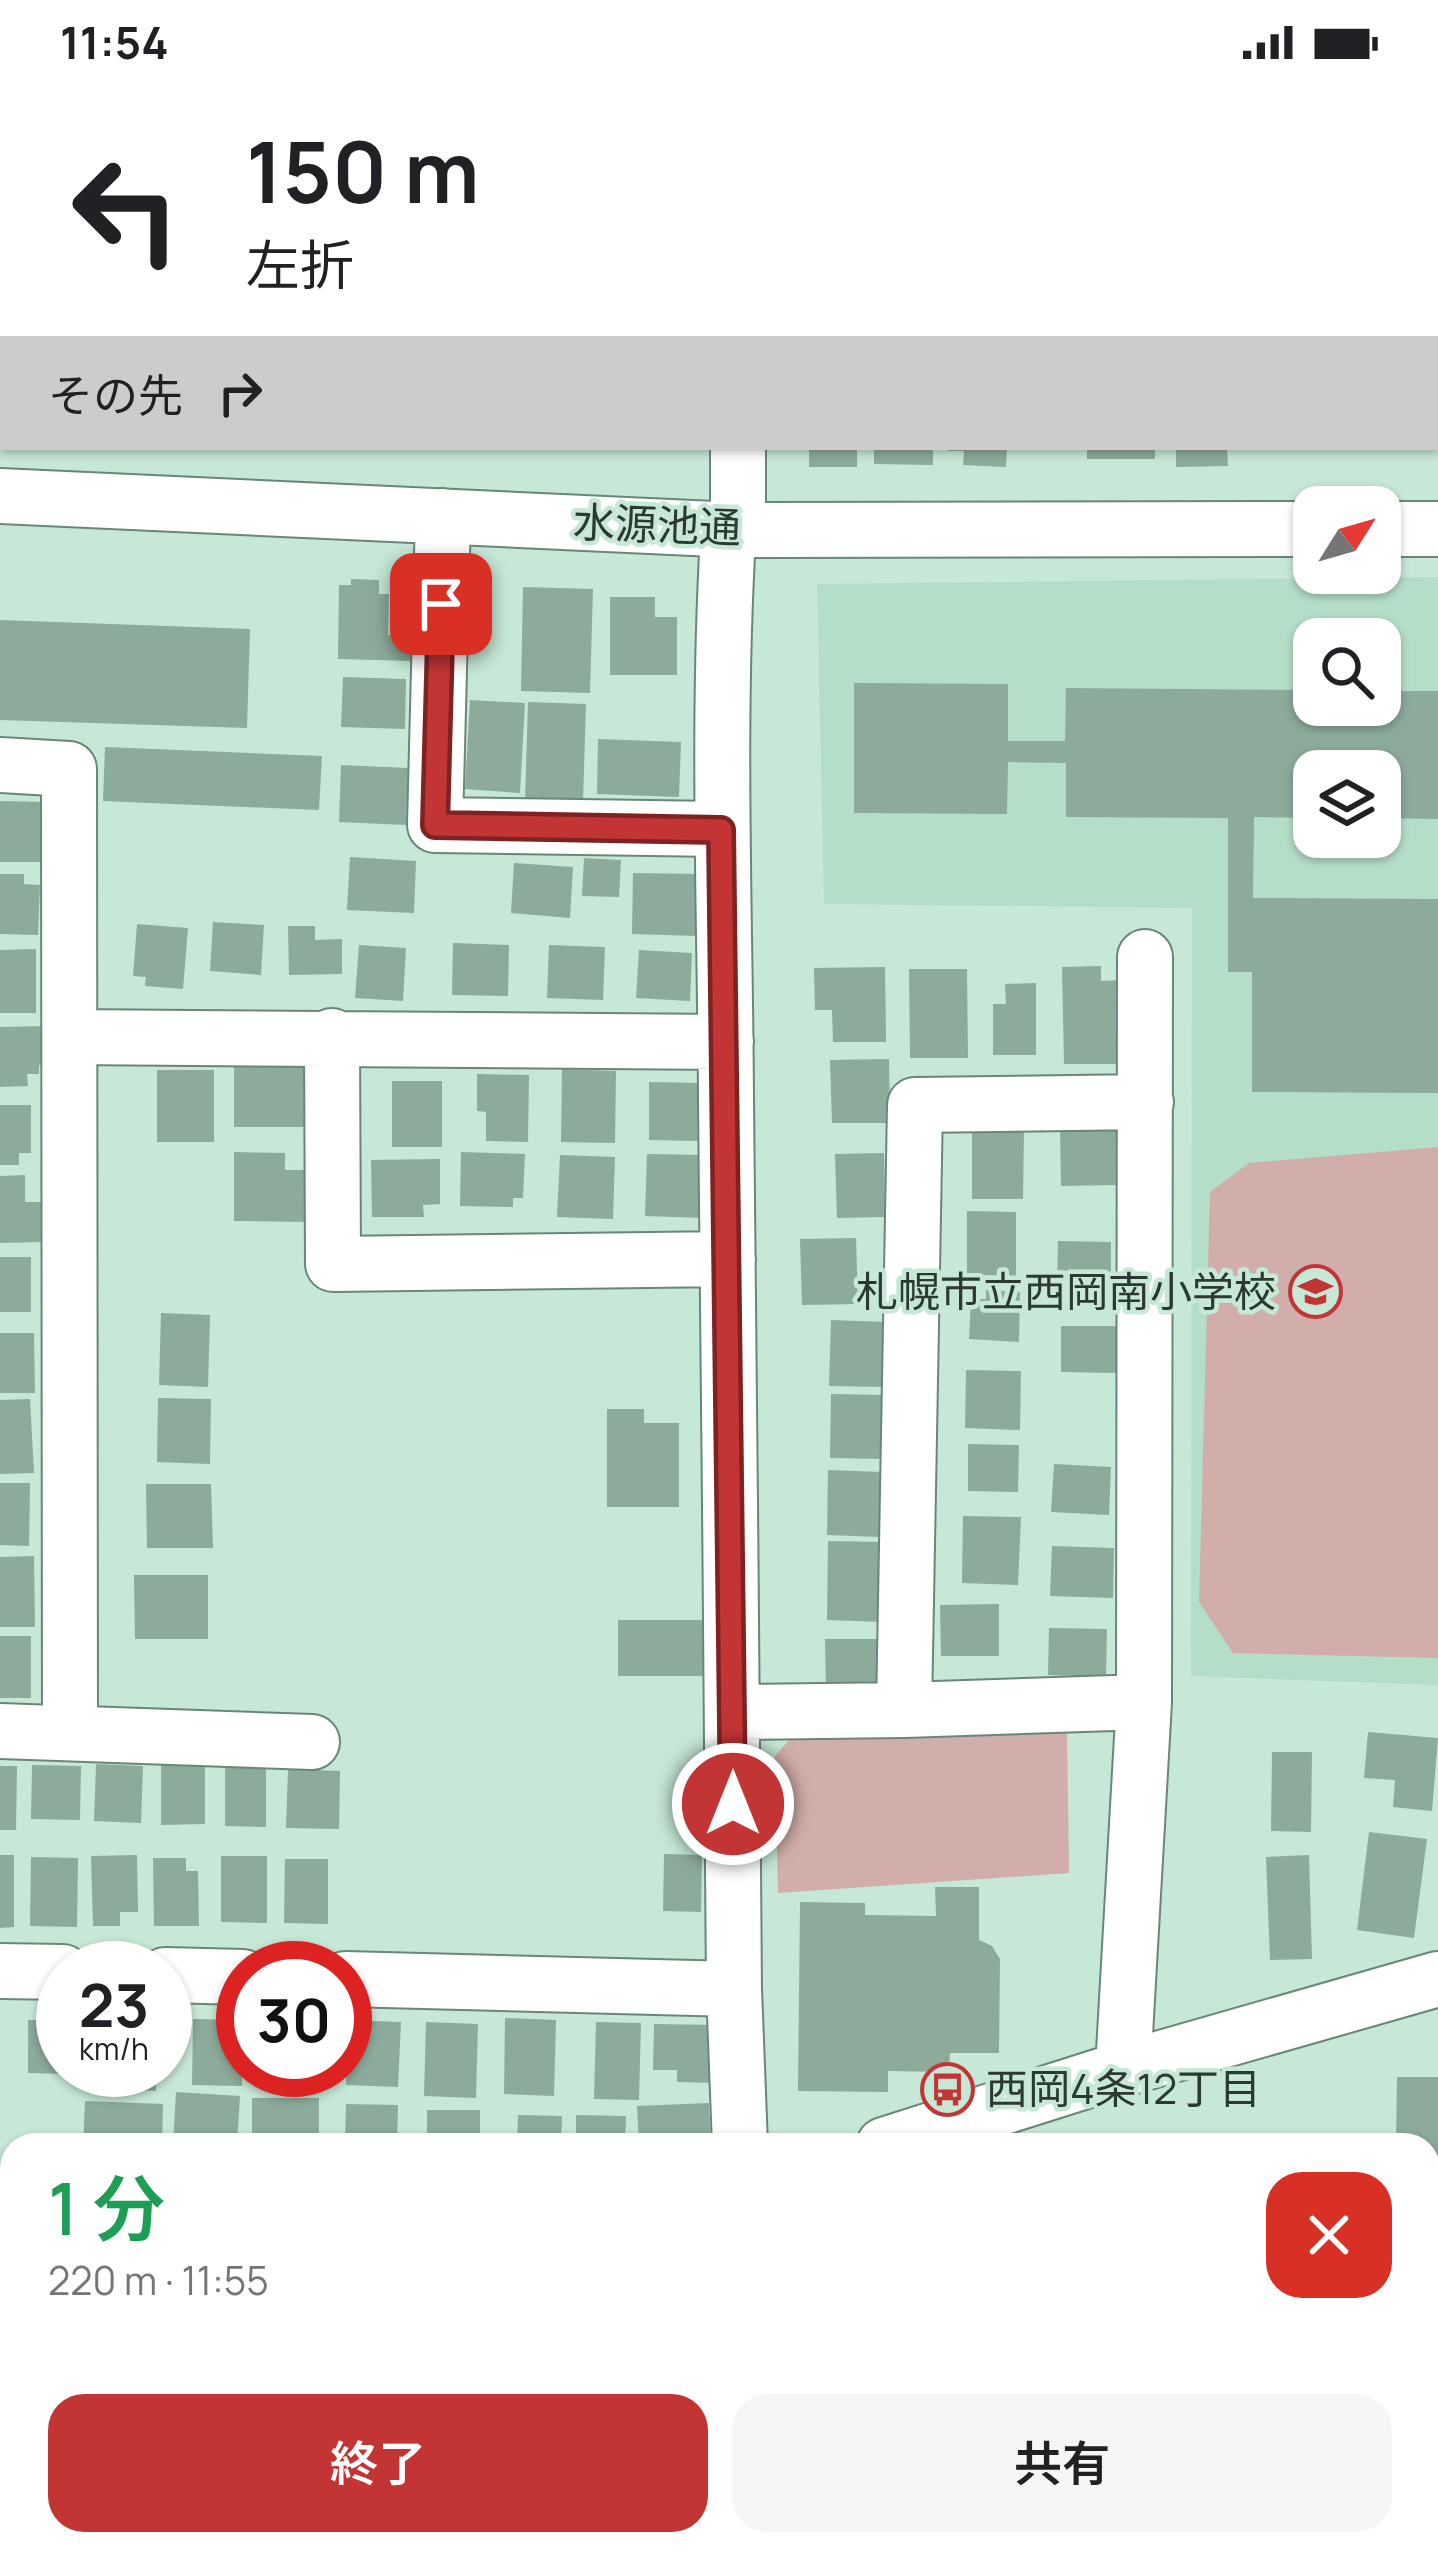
<!DOCTYPE html>
<html lang="ja">
<head>
<meta charset="utf-8">
<style>
  body { margin:0; font-family:Manrope,"Noto Sans JP",sans-serif; background:#f6f6f6; color:#202124; height:100vh; display:flex; flex-direction:column; font-size:45px; white-space:nowrap }
  * { box-sizing:border-box; margin:0 }
  p { font-size:39px; color:#757577 }
  .icon { flex:none; width:66px; height:66px; fill:none; stroke:currentColor; stroke-width:2; stroke-linecap:round; stroke-linejoin:round }
  .map { position:relative; flex:1; overflow:hidden }
  .details { position:absolute; left:0px; top:2049px; width:1440px; height:423px; display:flex; flex-direction:column; background:#fff; border-radius:36px 36px 0 0; box-shadow:0 3px 9px #0004 }
  .details>* { flex:none }
  .top-card { position:absolute; left:0px; top:0px; width:1440px; height:366px; box-shadow:0 3px 9px #0004; background:#fff; color:#202124; overflow:hidden }
  .needle { width:78px; rotate:53deg }
  .tools { position:absolute; left:1293px; top:402px; display:grid; gap:24px }
  .tools a { display:grid; place-items:center; width:108px; height:108px; border-radius:24px; background:#fff; box-shadow:0 3px 9px #0004; font-size:60px }
  .speed { position:absolute; left:36px; top:1857px; display:flex; gap:24px; font-size:60px; font-weight:700; text-align:center }
  .speed>* { display:grid; place-content:center; width:156px; height:156px; border-radius:50%; background:#fff; box-shadow:0 3px 9px #0004; line-height:1 }
  .speed small { font-size:30px; font-weight:400 }
  .speed .limit { border:18px solid #d22; background:#fff; color:#111 }
  .pin { position:absolute; display:grid; place-items:center; width:102px; height:102px; color:#fff; margin:-51px; border-radius:24px; box-shadow:0 6px 18px #0006 }
  .me { position:absolute; width:132px; margin:-66px; rotate:0deg; stroke-linejoin:round; filter:drop-shadow(0 0 9px #0008) }
  .turn { display:flex; align-items:center; gap:42px; height:252px; padding:0 48px; font-size:54px }
  .turn .icon { width:156px; height:156px; stroke-width:2.5 }
  .turn b { display:block; font-size:84px; line-height:102px }
  .then { display:flex; align-items:center; height:114px; padding:0 48px; background:#0003; gap:24px; font-size:45px }
  .round { display:grid; place-items:center; flex:none; width:126px; height:126px; border-radius:36px; background:#f6f6f6 }
  .overview { display:flex; align-items:center; justify-content:space-between; height:204px; padding:0 48px }
  h1 { font-size:72px; font-weight:600; line-height:90px; color:#1e9e55 }
  .primary-button { display:flex; gap:24px; margin-top:auto; padding:24px 48px }
  .primary-button a { flex:1; height:138px; border-radius:36px; background:#c33535; color:#fff; font-size:48px; font-weight:600; line-height:138px; text-align:center }
  .primary-button a+a { background:#f6f6f6; color:#202124 }
  .status { display:flex; justify-content:space-between; align-items:center; height:84px; padding:0 60px; background:#fff; direction:ltr }
  .status svg { height:33px; fill:currentColor }
  .map>svg:first-child { display:block }
  .built { fill:#b5dec8; fill-rule:evenodd }
  .green { fill:#d1aeaa }
  .building { fill:#8cab9b }
  .lines { fill:none; stroke-linecap:round; stroke-linejoin:round }
  .minor-casing { stroke:#698778; stroke-width:58 }
  .minor { stroke:#fff; stroke-width:54 }
  .route-casing { stroke:#7f2222; stroke-width:30 }
  .route { stroke:#c33535; stroke-width:21 }
  .labels { text-anchor:middle; stroke-width:9; stroke-linejoin:round; paint-order:stroke }
  .street-label { font-size:42px; fill:#2c3932; stroke:#c7e8d6 }
  .poi-label { font-size:42px; fill:#2c3932; stroke:#c7e8d6; text-anchor:end }
</style>
</head>
<body>
<div class="status"><b>11:54</b><svg viewBox="0 0 49 12"><path d="M0 12V9h3v3zM5 12V6h3v6zM10 12V3h3v9zM15 12V0h3v12zM26 1h20v11H26zM47 4h2v5h-2z"/></svg></div>
<div class="map">
<svg width="1438" height="2471" viewBox="0 0 1438 2471">
  <rect width="100%" height="100%" fill="#c7e8d6"/>
  <path class="built" d="M 1438,493 L 1438,1601 L 1191,1592 L 1192,824 L 824,820 L 817,500 ZM 1314,555 L 1380,555 L 1380,621 L 1314,621 ZM 1314,687 L 1380,687 L 1380,753 L 1314,753 Z"/>
  <path class="green" d="M 1438,1063 L 1438,1574 L 1233,1569 L 1199,1518 L 1210,1108 L 1249,1079 Z
    M 1067,1643 L 1069,1789 L 778,1809 L 775,1672 L 790,1655 Z"/>
  <path class="building" d="M 809,363 L 857,363 L 857,383 L 809,383 Z
    M 874,363 L 933,363 L 933,381 L 874,380 Z
    M 948,363 L 1007,363 L 1006,383 L 963,381 L 964,367 L 948,367 Z
    M 1087,363 L 1155,363 L 1155,375 L 1087,375 Z
    M 1176,363 L 1227,363 L 1228,382 L 1176,383 Z
    M 351,495 L 379,496 L 379,510 L 389,510 L 388,551 L 414,552 L 413,577 L 338,575 L 339,501 L 351,501 Z
    M 523,503 L 593,505 L 590,609 L 521,607 Z
    M 610,513 L 655,513 L 655,533 L 677,533 L 677,591 L 610,591 Z
    M 0,536 L 250,545 L 247,644 L 0,636 Z
    M 343,593 L 406,595 L 405,645 L 341,643 Z
    M 854,599 L 1008,600 L 1008,657 L 1065,657 L 1066,604 L 1314,606 L 1314,621 L 1380,621 L 1380,607 L 1438,607 L 1438,735 L 1380,734 L 1380,687 L 1314,687 L 1314,734 L 1254,733 L 1253,814 L 1438,815 L 1438,1009 L 1252,1008 L 1252,888 L 1228,888 L 1228,734 L 1066,733 L 1066,679 L 1008,678 L 1007,730 L 854,729 Z
    M 470,616 L 525,619 L 520,709 L 465,705 Z
    M 528,618 L 586,620 L 583,718 L 525,716 Z
    M 598,655 L 681,658 L 679,713 L 597,710 Z
    M 105,663 L 322,672 L 319,726 L 103,717 Z
    M 341,681 L 408,684 L 406,741 L 339,738 Z
    M 0,717 L 48,718 L 54,778 L 0,778 Z
    M 350,773 L 416,777 L 414,829 L 347,826 Z
    M 584,774 L 621,776 L 619,813 L 582,812 Z
    M 514,779 L 573,783 L 570,834 L 511,829 Z
    M 633,789 L 700,790 L 698,852 L 632,850 Z
    M 0,790 L 24,790 L 24,800 L 40,801 L 38,851 L 0,850 Z
    M 213,838 L 264,841 L 261,891 L 210,887 Z
    M 137,840 L 188,844 L 183,905 L 145,902 L 146,893 L 133,892 Z
    M 288,842 L 315,842 L 315,856 L 342,855 L 342,890 L 289,891 Z
    M 453,859 L 509,861 L 508,912 L 452,911 Z
    M 359,861 L 406,864 L 403,917 L 355,914 Z
    M 549,861 L 605,863 L 603,916 L 547,914 Z
    M 36,865 L 36,929 L 0,929 L 0,866 Z
    M 639,866 L 692,869 L 690,917 L 636,914 Z
    M 1101,882 L 1101,897 L 1121,896 L 1123,980 L 1064,980 L 1062,883 Z
    M 885,883 L 886,958 L 833,958 L 832,926 L 815,926 L 814,884 Z
    M 909,885 L 967,885 L 968,974 L 910,974 Z
    M 1036,899 L 1036,971 L 993,971 L 993,920 L 1006,920 L 1005,900 Z
    M 48,942 L 50,981 L 39,981 L 39,990 L 27,990 L 28,1002 L 0,1003 L 0,943 Z
    M 889,975 L 890,1039 L 832,1039 L 830,976 Z
    M 234,982 L 307,982 L 306,1043 L 234,1043 Z
    M 562,985 L 616,987 L 615,1059 L 561,1058 Z
    M 157,986 L 214,986 L 214,1058 L 157,1058 Z
    M 477,990 L 529,991 L 528,1058 L 486,1057 L 486,1028 L 477,1027 Z
    M 392,997 L 442,997 L 442,1063 L 392,1063 Z
    M 649,998 L 702,999 L 701,1057 L 649,1056 Z
    M 0,1021 L 31,1021 L 31,1069 L 19,1069 L 19,1081 L 0,1081 Z
    M 1119,1040 L 1120,1101 L 1061,1102 L 1060,1041 Z
    M 972,1048 L 1024,1048 L 1023,1115 L 972,1115 Z
    M 234,1068 L 285,1069 L 285,1086 L 310,1086 L 310,1138 L 234,1137 Z
    M 461,1068 L 525,1070 L 523,1114 L 513,1114 L 513,1123 L 460,1122 Z
    M 884,1069 L 885,1133 L 837,1134 L 835,1070 Z
    M 647,1070 L 705,1071 L 704,1134 L 645,1132 Z
    M 560,1071 L 615,1073 L 613,1135 L 557,1133 Z
    M 440,1075 L 440,1120 L 423,1121 L 424,1133 L 372,1133 L 371,1076 Z
    M 25,1091 L 25,1118 L 41,1118 L 42,1158 L 0,1159 L 0,1092 Z
    M 967,1127 L 1016,1128 L 1016,1192 L 967,1191 Z
    M 856,1154 L 858,1220 L 802,1221 L 800,1155 Z
    M 1058,1157 L 1111,1158 L 1111,1207 L 1057,1206 Z
    M 0,1173 L 31,1173 L 31,1228 L 0,1228 Z
    M 986,1206 L 1020,1208 L 1019,1258 L 969,1255 L 971,1215 L 986,1215 Z
    M 161,1229 L 210,1231 L 208,1303 L 159,1301 Z
    M 831,1236 L 886,1238 L 885,1303 L 829,1302 Z
    M 1061,1242 L 1119,1242 L 1119,1289 L 1061,1288 Z
    M 0,1249 L 34,1249 L 35,1309 L 0,1309 Z
    M 966,1286 L 1021,1287 L 1020,1346 L 965,1344 Z
    M 831,1310 L 886,1311 L 884,1375 L 830,1374 Z
    M 158,1314 L 211,1315 L 210,1380 L 157,1378 Z
    M 30,1315 L 34,1389 L 0,1390 L 0,1316 Z
    M 607,1325 L 644,1325 L 644,1339 L 679,1339 L 679,1423 L 607,1423 Z
    M 968,1360 L 1019,1361 L 1018,1408 L 968,1407 Z
    M 1054,1380 L 1111,1383 L 1109,1431 L 1051,1428 Z
    M 828,1386 L 882,1388 L 880,1453 L 827,1451 Z
    M 0,1399 L 30,1399 L 29,1462 L 0,1461 Z
    M 146,1400 L 211,1400 L 213,1464 L 147,1464 Z
    M 963,1432 L 1021,1433 L 1018,1501 L 962,1499 Z
    M 828,1457 L 884,1458 L 882,1538 L 827,1536 Z
    M 1052,1462 L 1114,1464 L 1113,1514 L 1050,1512 Z
    M 34,1472 L 35,1543 L 0,1543 L 0,1473 Z
    M 134,1491 L 208,1491 L 208,1555 L 135,1555 Z
    M 999,1520 L 999,1572 L 941,1572 L 940,1521 Z
    M 618,1536 L 704,1536 L 704,1592 L 618,1592 Z
    M 1049,1544 L 1107,1545 L 1106,1593 L 1048,1591 Z
    M 0,1552 L 31,1552 L 31,1614 L 0,1614 Z
    M 825,1555 L 877,1555 L 877,1604 L 826,1605 Z
    M 1368,1648 L 1438,1654 L 1432,1727 L 1393,1723 L 1395,1696 L 1364,1694 Z
    M 1272,1668 L 1312,1668 L 1311,1748 L 1271,1747 Z
    M 161,1679 L 205,1679 L 205,1740 L 161,1741 Z
    M 96,1680 L 143,1682 L 141,1739 L 94,1737 Z
    M 32,1681 L 81,1682 L 80,1736 L 31,1735 Z
    M 0,1682 L 17,1682 L 16,1746 L 0,1746 Z
    M 225,1682 L 266,1683 L 266,1743 L 225,1742 Z
    M 288,1685 L 340,1687 L 339,1745 L 286,1744 Z
    M 1369,1748 L 1427,1755 L 1414,1854 L 1357,1846 Z
    M 664,1770 L 702,1771 L 701,1828 L 663,1827 Z
    M 0,1771 L 14,1771 L 14,1843 L 0,1844 Z
    M 137,1771 L 138,1828 L 120,1828 L 120,1842 L 93,1842 L 91,1772 Z
    M 1309,1771 L 1312,1875 L 1270,1876 L 1266,1773 Z
    M 221,1772 L 267,1772 L 267,1839 L 221,1838 Z
    M 31,1773 L 78,1774 L 77,1843 L 30,1842 Z
    M 153,1774 L 186,1774 L 186,1787 L 198,1787 L 199,1842 L 154,1842 Z
    M 285,1775 L 328,1775 L 328,1840 L 284,1839 Z
    M 935,1803 L 979,1803 L 979,1856 L 992,1862 L 1000,1875 L 999,1969 L 950,1969 L 949,1988 L 888,1987 L 888,2008 L 798,2007 L 800,1818 L 865,1819 L 865,1831 L 936,1832 Z
    M 505,1934 L 556,1936 L 554,2012 L 504,2010 Z
    M 193,1935 L 243,1936 L 242,2002 L 192,2001 Z
    M 28,1936 L 63,1937 L 63,1990 L 28,1989 Z
    M 348,1936 L 401,1938 L 398,2003 L 346,2001 Z
    M 426,1938 L 478,1940 L 476,2014 L 424,2012 Z
    M 596,1938 L 641,1939 L 639,2016 L 594,2015 Z
    M 654,1940 L 717,1941 L 716,1999 L 677,1998 L 677,1986 L 653,1986 Z
    M 113,1986 L 157,1986 L 156,2007 L 112,2005 Z
    M 272,1986 L 311,1986 L 311,2008 L 271,2008 Z
    M 1397,1993 L 1438,1993 L 1438,2155 L 1428,2155 L 1428,2061 L 1396,2061 Z
    M 176,2008 L 240,2012 L 237,2061 L 173,2061 Z
    M 252,2014 L 319,2014 L 319,2061 L 252,2061 Z
    M 85,2017 L 163,2020 L 162,2061 L 83,2061 Z
    M 709,2019 L 711,2061 L 639,2061 L 637,2022 Z
    M 346,2020 L 398,2021 L 397,2061 L 345,2061 Z
    M 427,2026 L 480,2026 L 480,2061 L 427,2061 Z
    M 518,2031 L 562,2032 L 561,2061 L 517,2061 Z
    M 576,2031 L 626,2032 L 625,2061 L 576,2061 Z
    M 0,2157 L 12,2157 L 12,2218 L 0,2218 Z
    M 0,2229 L 12,2229 L 9,2305 L 0,2305 Z
    M 1428,2282 L 1438,2282 L 1438,2335 L 1428,2335 Z
    M 1428,2441 L 1438,2441 L 1438,2471 L 1424,2471 Z
    M 145,2460 L 212,2460 L 212,2471 L 145,2471 Z
    M 243,2460 L 312,2460 L 312,2471 L 244,2471 Z
    M 407,2460 L 458,2460 L 458,2471 L 407,2471 Z
    M 809,2460 L 855,2460 L 855,2471 L 809,2471 Z
    M 871,2460 L 909,2460 L 909,2471 L 871,2471 Z
    M 937,2460 L 975,2460 L 975,2471 L 937,2471 Z
    M 1041,2460 L 1077,2460 L 1078,2471 L 1041,2471 Z
    M 1094,2460 L 1142,2460 L 1142,2471 L 1094,2471 Z
    M 1231,2460 L 1288,2460 L 1288,2471 L 1231,2471 Z
    M 1322,2460 L 1370,2460 L 1370,2471 L 1322,2471 Z
    M 1215,2464 L 1215,2471 L 1162,2471 L 1161,2465 Z"/>
  <g class="lines">
    <defs>
      <path id="minor" d="M 1163,0 L 1163,3
        M 732,2 L 791,0
        M 28,3 L 29,0
        M 738,363 L 738,438 L 736,446 L 728,453 C 717,640 725,827 726,1015 C 729,1312 732,1608 734,1905 L 740,2061
        M 0,412 L 736,446 L 1314,445
        M 443,432 L 435,741 L 720,745
        M 1380,445 L 1438,445
        M 0,681 L 69,685 L 70,1648
        M 332,952 L 333,1180 L 728,1175
        M 70,953 L 726,958
        M 904,1626 L 1144,1618
        M 732,1628 L 904,1626 L 915,1021 L 1146,1018
        M 0,1647 L 312,1658
        M 0,1887 L 63,1888
        M 165,1891 L 243,1893
        M 345,1895 L 734,1905
        M 1123,1985 L 1144,1618 L 1145,873
        M 884,2061 L 1123,1985 L 1438,1895
        M 0,2114 L 12,2114
        M 1428,2392 L 1438,2392
        M 0,2394 L 12,2390
        M 30,2460 L 34,2471
        M 750,2460 L 751,2471
        M 338,2471 L 338,2460"/>
    </defs>
    <use href="#minor" class="minor-casing"/>
    <use href="#minor" class="minor"/>
  </g>
  <g class="lines">
    <defs>
      <path id="route" d="M 441,520 L 435,741 L 721,746 L 733,1720"/>
    </defs>
    <use href="#route" class="route-casing"/>
    <use href="#route" class="route"/>
  </g>
  <defs>
    <symbol id="school-ring" viewBox="-11 -11 22 22"><circle r="9.5" fill="#c7e8d6" stroke="#c33535" stroke-width="1.5"/><path d="M0-5L7-2L0 1L-7-2ZM-4 1L0 2.5L4 1V4Q0 6-4 4Z" fill="#c33535"/></symbol>
    <symbol id="bus-ring" viewBox="-11 -11 22 22"><circle r="9.5" fill="#c7e8d6" stroke="#c33535" stroke-width="1.5"/><path d="M-5-6H5V4H4V6H2V4H-2V6H-4V4H-5ZM-3.5-4V0h7V-4ZM-3.5 1.2v1.5H-2V1.2ZM2 1.2v1.5H3.5V1.2Z" fill="#c33535"/></symbol>
  </defs>
  <g fill-rule="evenodd">
    <use href="#school-ring" x="1286" y="1178" width="59" height="59"/>
    <use href="#bus-ring" x="918" y="1976" width="59" height="59"/>
  </g>
  <g class="labels">
    <g class="street-label">
      <text transform="translate(657 441) rotate(2)" y="15">水源池通</text>
    </g>
    <g class="poi-label">
      <text x="1276" y="1223">札幌市立西岡南小学校</text>
      <text x="986" y="2020" text-anchor="start">西岡4条12丁目</text>
    </g>
  </g>
</svg>
<div class="tools">
<a><svg class="needle" viewBox="-14 -14 28 28"><path d="M0-13l5 13h-10z" fill="#e53935"/><path d="M0 13l5-13h-10z" fill="#757577"/></svg></a>
<a><svg class="icon" aria-label="search" viewBox="0 0 24 24"><circle cx="10" cy="10" r="6"/><path d="M15 15l6 6"/></svg></a>
<a><svg class="icon" aria-label="layers" viewBox="0 0 24 24"><path d="M12 4l9 5-9 5-9-5zM3 14l9 5 9-5"/></svg></a>
</div>
<div class="speed"><div>23<small>km/h</small></div><div class="limit">30</div></div>
<div class="pin" style="left:441px;top:520px;background:#d93025"><svg class="icon" aria-label="arrive" viewBox="0 0 24 24"><path d="M6 21V4h12l-3 4 3 4H6"/></svg></div>
<svg class="me" style="left:733px;top:1720px" viewBox="-20 -20 40 40"><circle r="17" fill="#c33535" stroke="#fff" stroke-width="3"/><path d="M0-11L8 9 0 5-8 9z" fill="#fff"/></svg>
<div class="top-card">
<div class="turn"><svg class="icon" aria-label="left" viewBox="0 0 24 24"><path d="M17 20v-9H6M10 6l-5 5 5 5"/></svg><div><b>150 m</b>左折</div></div>
<div class="then">その先<svg class="icon" aria-label="right" viewBox="0 0 24 24"><path d="M7 20v-9h11M14 6l5 5-5 5"/></svg></div>
</div>
<section class="details">
<div class="overview"><div><h1>1 分</h1><p>220 m · 11:55</p></div><a class="round" style="background:#d93025;color:#fff"><svg class="icon" aria-label="close" viewBox="0 0 24 24"><path d="M6 6l12 12M18 6L6 18"/></svg></a></div>
<div class="primary-button"><a>終了</a><a>共有</a></div>
</section>
</div>
</body>
</html>
